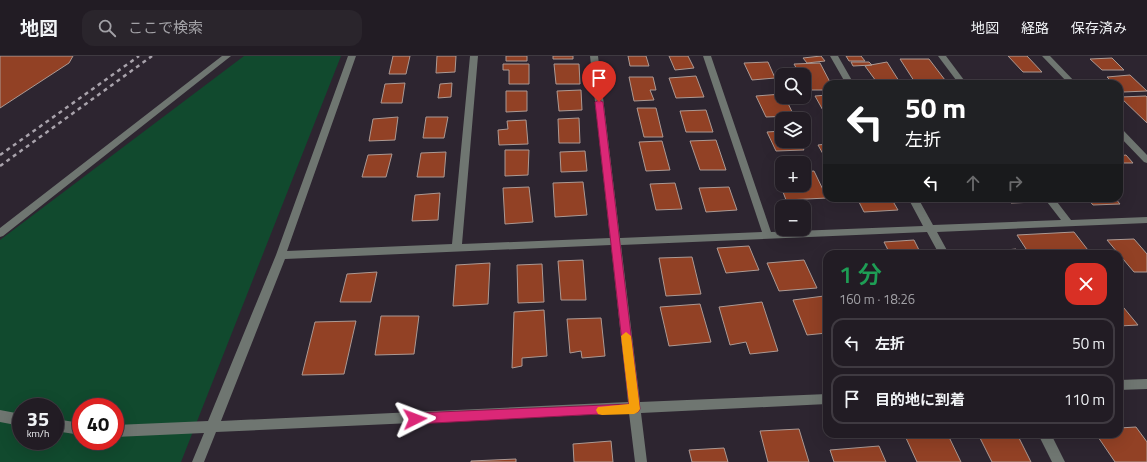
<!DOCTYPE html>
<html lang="ja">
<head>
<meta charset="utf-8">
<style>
  body { margin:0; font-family:"Titillium Web","Noto Sans JP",sans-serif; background:#2a252c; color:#f1f3f6; height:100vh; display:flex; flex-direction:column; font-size:15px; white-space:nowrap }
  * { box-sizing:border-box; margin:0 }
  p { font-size:13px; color:#a2a1a6 }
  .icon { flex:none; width:22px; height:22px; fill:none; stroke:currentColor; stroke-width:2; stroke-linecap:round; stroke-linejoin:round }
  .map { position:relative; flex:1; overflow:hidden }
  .details { position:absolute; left:823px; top:194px; width:300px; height:188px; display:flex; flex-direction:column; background:#221c24; border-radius:12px; box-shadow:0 4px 16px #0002,0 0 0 1px #3f3a41 }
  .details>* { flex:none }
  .top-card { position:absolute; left:823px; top:24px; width:300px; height:122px; border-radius:12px; box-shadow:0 4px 16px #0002,0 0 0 1px #3f3a41; background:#202124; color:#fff; overflow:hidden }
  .tools { position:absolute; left:775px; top:12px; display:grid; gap:8px }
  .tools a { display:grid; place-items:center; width:36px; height:36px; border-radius:8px; background:#221c24; box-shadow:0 4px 16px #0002,0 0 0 1px #3f3a41; font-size:20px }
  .speed { position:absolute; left:12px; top:342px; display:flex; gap:8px; font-size:20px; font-weight:700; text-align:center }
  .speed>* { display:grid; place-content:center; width:52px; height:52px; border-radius:50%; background:#221c24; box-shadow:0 4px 16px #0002,0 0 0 1px #3f3a41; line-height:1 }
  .speed small { font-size:10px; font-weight:400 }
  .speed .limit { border:6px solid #d22; background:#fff; color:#111 }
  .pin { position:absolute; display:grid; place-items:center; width:34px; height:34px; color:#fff; margin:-41px -17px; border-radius:50% 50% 50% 0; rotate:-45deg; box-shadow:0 0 4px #0007 }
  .pin .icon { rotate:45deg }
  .me { position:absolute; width:44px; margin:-22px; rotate:87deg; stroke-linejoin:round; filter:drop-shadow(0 0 3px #0008) }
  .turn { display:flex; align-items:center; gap:14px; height:84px; padding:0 16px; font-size:18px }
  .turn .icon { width:52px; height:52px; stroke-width:2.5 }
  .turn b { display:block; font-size:28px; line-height:34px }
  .lanes { display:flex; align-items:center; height:38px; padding:0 16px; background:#0003; justify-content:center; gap:20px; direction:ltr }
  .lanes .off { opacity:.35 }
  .round { display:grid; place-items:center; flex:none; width:42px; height:42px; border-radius:12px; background:#2a252c }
  .overview { display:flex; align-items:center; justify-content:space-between; height:68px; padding:0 16px }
  h1 { font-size:24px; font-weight:600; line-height:30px; color:#1e9e55 }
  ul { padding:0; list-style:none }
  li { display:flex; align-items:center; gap:12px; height:50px; margin:0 8px 6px; padding:0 8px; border:2px solid #3f3a41; border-radius:12px }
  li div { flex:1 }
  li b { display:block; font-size:15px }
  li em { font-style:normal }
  header { display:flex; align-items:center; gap:24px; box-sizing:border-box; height:56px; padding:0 20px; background:#221c24; border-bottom:1px solid #3f3a41 }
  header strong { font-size:19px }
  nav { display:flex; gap:22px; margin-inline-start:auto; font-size:14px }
  .search { width:280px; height:36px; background:#2a252c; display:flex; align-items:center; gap:10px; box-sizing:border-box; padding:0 14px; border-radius:12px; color:#a2a1a6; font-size:15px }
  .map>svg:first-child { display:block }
  .green { fill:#114a2e; fill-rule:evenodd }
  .building { fill:#924125; stroke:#ac9993 }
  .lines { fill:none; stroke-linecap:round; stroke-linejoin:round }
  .minor { fill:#6f7671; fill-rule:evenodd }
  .rail { stroke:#a8a2ab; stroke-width:2.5; stroke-dasharray:4 4; stroke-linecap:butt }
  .route { fill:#db2777; stroke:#8e194d }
  .slow { fill:#f59e0b }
</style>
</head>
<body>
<header>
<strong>地図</strong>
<div class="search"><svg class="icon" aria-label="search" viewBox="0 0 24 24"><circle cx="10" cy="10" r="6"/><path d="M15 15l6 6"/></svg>ここで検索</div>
<nav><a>地図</a><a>経路</a><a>保存済み</a></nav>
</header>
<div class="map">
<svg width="1147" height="406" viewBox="0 0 1147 406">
  <rect width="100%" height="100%" fill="#2d2530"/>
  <path class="green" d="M 244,0 L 341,0 L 181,406 L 0,406 L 0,184 ZM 21,351 L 55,351 L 55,385 L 21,385 ZM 81,351 L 115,351 L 115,385 L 81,385 Z"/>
  <path class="building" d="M 0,0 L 73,0 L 69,7 L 0,52 Z
    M 393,0 L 410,0 L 406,18 L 389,18 Z
    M 437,0 L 456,0 L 455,16 L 436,17 Z
    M 506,0 L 527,0 L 527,5 L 506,5 Z
    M 553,0 L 573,0 L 573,3 L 553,3 Z
    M 628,0 L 646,0 L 649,10 L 630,10 Z
    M 669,0 L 688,0 L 694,12 L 675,14 Z
    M 821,0 L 825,5 L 807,7 L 803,2 Z
    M 846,0 L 861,0 L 865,5 L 849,5 Z
    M 1008,0 L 1027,0 L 1042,16 L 1023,16 Z
    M 1112,2 L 1124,14 L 1102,14 L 1090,3 Z
    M 900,3 L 929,3 L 945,24 L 929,24 L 932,28 L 916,28 Z
    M 768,6 L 775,22 L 752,24 L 744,7 Z
    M 851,6 L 869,6 L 872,9 L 853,10 Z
    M 887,6 L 899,25 L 876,25 L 865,10 Z
    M 820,7 L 831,28 L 827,28 L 827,34 L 808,34 L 804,27 L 804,19 L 800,19 L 794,8 Z
    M 503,8 L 529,8 L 529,28 L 509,28 L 509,14 L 503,14 Z
    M 554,8 L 579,8 L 580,28 L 556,28 Z
    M 1130,19 L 1147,35 L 1123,36 L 1119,33 L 1119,28 L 1114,28 L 1107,21 Z
    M 696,20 L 704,41 L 676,42 L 669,22 Z
    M 629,21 L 653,21 L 656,34 L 650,34 L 654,44 L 634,45 Z
    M 932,25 L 947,25 L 949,28 L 934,28 Z
    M 405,27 L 402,47 L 381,47 L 385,28 Z
    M 452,27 L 451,41 L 438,42 L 440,28 Z
    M 581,34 L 582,54 L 559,55 L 557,35 Z
    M 506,35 L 527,35 L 527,55 L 506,56 Z
    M 782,38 L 782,41 L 785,41 L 794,60 L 766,61 L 756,40 Z
    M 827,39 L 827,58 L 825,58 L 815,40 Z
    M 1146,40 L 1147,41 L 1147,67 L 1120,41 Z
    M 637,52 L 656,52 L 663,81 L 644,81 Z
    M 706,54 L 713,76 L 686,76 L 680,55 Z
    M 398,61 L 395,84 L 369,85 L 373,63 Z
    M 426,61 L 448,61 L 444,82 L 423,82 Z
    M 579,62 L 580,87 L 559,87 L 558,63 Z
    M 526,64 L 528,88 L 499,89 L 498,74 L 508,73 L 507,65 Z
    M 782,75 L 782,85 L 799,85 L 804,94 L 776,95 L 767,76 Z
    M 716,84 L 726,114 L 700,114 L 690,85 Z
    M 662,85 L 670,114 L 646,115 L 639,86 Z
    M 827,88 L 827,98 L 823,98 L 818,89 Z
    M 505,94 L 529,94 L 528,119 L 505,120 Z
    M 585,95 L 587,115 L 561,116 L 560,96 Z
    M 446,96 L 444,121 L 417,121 L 421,97 Z
    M 392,98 L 386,121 L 362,121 L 368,99 Z
    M 1126,99 L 1133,107 L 1119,107 L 1119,100 Z
    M 814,115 L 827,142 L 786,144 L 776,117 L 782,117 L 782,129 L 804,129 L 804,116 Z
    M 583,126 L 587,159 L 555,161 L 553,127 Z
    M 675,127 L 682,153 L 656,154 L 650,128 Z
    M 529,131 L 533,166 L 505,168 L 503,132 Z
    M 729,131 L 737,154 L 706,156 L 699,132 Z
    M 440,137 L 438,164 L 412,165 L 415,139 Z
    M 857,142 L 891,142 L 898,154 L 864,156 Z
    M 1006,142 L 1034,142 L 1037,146 L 1011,147 Z
    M 1087,142 L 1115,142 L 1120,148 L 1093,149 Z
    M 1074,176 L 1091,198 L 1054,198 L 1051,194 L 1028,196 L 1017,179 Z
    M 1134,183 L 1147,198 L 1147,216 L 1134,216 L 1107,184 Z
    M 914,184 L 921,198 L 890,198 L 884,186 Z
    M 749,190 L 759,214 L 726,217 L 717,192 Z
    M 1016,193 L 1020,198 L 977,197 Z
    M 692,201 L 701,238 L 666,240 L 659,202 Z
    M 583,204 L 586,244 L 561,244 L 558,205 Z
    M 804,204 L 817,232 L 779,235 L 767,207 Z
    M 490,207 L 488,248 L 453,250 L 456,209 Z
    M 542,208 L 544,246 L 518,247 L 517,209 Z
    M 377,216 L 371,246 L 340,246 L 347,218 Z
    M 824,240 L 827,248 L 827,277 L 807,279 L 793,244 Z
    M 762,246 L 778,295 L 750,298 L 746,286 L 730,289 L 719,251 Z
    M 1119,246 L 1138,269 L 1119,270 Z
    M 700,248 L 711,286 L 669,290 L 660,251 Z
    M 544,254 L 547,300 L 522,302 L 522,310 L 512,312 L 514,256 Z
    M 381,260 L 419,260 L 414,298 L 375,299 Z
    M 601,262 L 605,300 L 582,302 L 581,295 L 570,297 L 567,263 Z
    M 356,265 L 344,318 L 302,319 L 315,266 Z
    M 1136,371 L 1147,386 L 1147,406 L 1115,406 L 1096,378 L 1119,378 L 1119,372 Z
    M 799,373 L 809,406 L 768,406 L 760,375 Z
    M 978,378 L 1017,378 L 1031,406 L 992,406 Z
    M 948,379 L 961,406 L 917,406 L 906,382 Z
    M 611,385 L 613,406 L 574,406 L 573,388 Z
    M 879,390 L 886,406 L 834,406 L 830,394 Z
    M 724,392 L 728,406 L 692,406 L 689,394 Z
    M 516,403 L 516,406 L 471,406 L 471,405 Z"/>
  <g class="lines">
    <path class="minor" d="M 222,0 L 231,0 L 3,180 L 0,181 L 0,172 Z
      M 348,0 L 356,0 L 287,195 L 452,188 L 470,0 L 478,0 L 462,188 L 610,182 L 590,0 L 598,0 L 620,182 L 762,176 L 703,0 L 711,0 L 771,176 L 923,170 L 908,142 L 918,142 L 933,169 L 1061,164 L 1044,142 L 1054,142 L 1071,164 L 1147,161 L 1147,167 L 937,176 L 949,198 L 939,198 L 927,176 L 621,189 L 640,346 L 827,338 L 827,348 L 641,357 L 647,406 L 635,406 L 629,357 L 216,376 L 204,406 L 192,406 L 204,377 L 115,381 L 115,369 L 208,365 L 276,199 ZM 611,189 L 628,346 L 221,365 L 285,203 Z
      M 830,0 L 838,0 L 854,28 L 846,28 Z
      M 938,0 L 946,0 L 967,28 L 959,28 Z
      M 1042,0 L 1050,0 L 1077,28 L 1069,28 Z
      M 1119,72 L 1122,73 L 1147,99 L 1147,107 L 1144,106 L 1119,80 Z
      M 1147,323 L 1147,333 L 1119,334 L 1119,324 Z
      M 0,354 L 21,358 L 21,370 L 0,366 Z
      M 55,363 L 81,367 L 81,379 L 55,375 Z
      M 1038,378 L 1051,378 L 1065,406 L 1052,406 Z"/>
    <path class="rail" d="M 0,99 L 139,0
      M 0,110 L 152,0"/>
  </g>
  <path class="route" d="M 599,44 L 603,46 L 640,353 L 638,356 L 415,368 L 411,366 L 410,363 L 411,359 L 415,357 L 629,348 L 595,46 Z"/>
  <path class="slow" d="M 626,276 L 631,280 L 640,353 L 638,356 L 634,358 L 602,359 L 598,358 L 596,354 L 598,351 L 629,348 L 621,280 Z"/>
</svg>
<div class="tools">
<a><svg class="icon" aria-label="search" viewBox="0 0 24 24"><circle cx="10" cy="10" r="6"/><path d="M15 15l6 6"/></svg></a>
<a><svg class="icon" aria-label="layers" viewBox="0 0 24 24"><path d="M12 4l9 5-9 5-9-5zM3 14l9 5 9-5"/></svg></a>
<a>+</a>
<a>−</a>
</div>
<div class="speed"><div>35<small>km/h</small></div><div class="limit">40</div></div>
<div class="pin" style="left:599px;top:46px;background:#d93025"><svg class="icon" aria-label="arrive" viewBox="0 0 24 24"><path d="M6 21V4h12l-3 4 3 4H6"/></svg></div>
<svg class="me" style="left:415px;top:363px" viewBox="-20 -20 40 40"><path d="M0-17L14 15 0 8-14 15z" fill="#db2777" stroke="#fff" stroke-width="4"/></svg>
<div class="top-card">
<div class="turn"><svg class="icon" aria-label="left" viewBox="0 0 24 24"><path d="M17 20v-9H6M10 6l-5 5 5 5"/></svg><div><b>50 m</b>左折</div></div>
<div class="lanes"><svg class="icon" aria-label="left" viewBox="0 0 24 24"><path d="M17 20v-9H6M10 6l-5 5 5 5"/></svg><svg class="icon off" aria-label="ahead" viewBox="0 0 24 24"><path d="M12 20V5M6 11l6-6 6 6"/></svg><svg class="icon off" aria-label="right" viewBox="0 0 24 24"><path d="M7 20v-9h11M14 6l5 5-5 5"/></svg></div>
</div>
<section class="details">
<div class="overview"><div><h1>1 分</h1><p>160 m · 18:26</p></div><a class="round" style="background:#d93025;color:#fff"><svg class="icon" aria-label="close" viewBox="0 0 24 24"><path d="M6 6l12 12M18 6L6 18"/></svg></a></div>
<ul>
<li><svg class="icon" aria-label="left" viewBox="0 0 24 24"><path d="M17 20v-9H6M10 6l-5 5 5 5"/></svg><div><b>左折</b></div><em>50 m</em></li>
<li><svg class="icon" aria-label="arrive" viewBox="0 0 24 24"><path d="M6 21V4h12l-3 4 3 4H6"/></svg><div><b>目的地に到着</b></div><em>110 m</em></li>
</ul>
</section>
</div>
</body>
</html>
